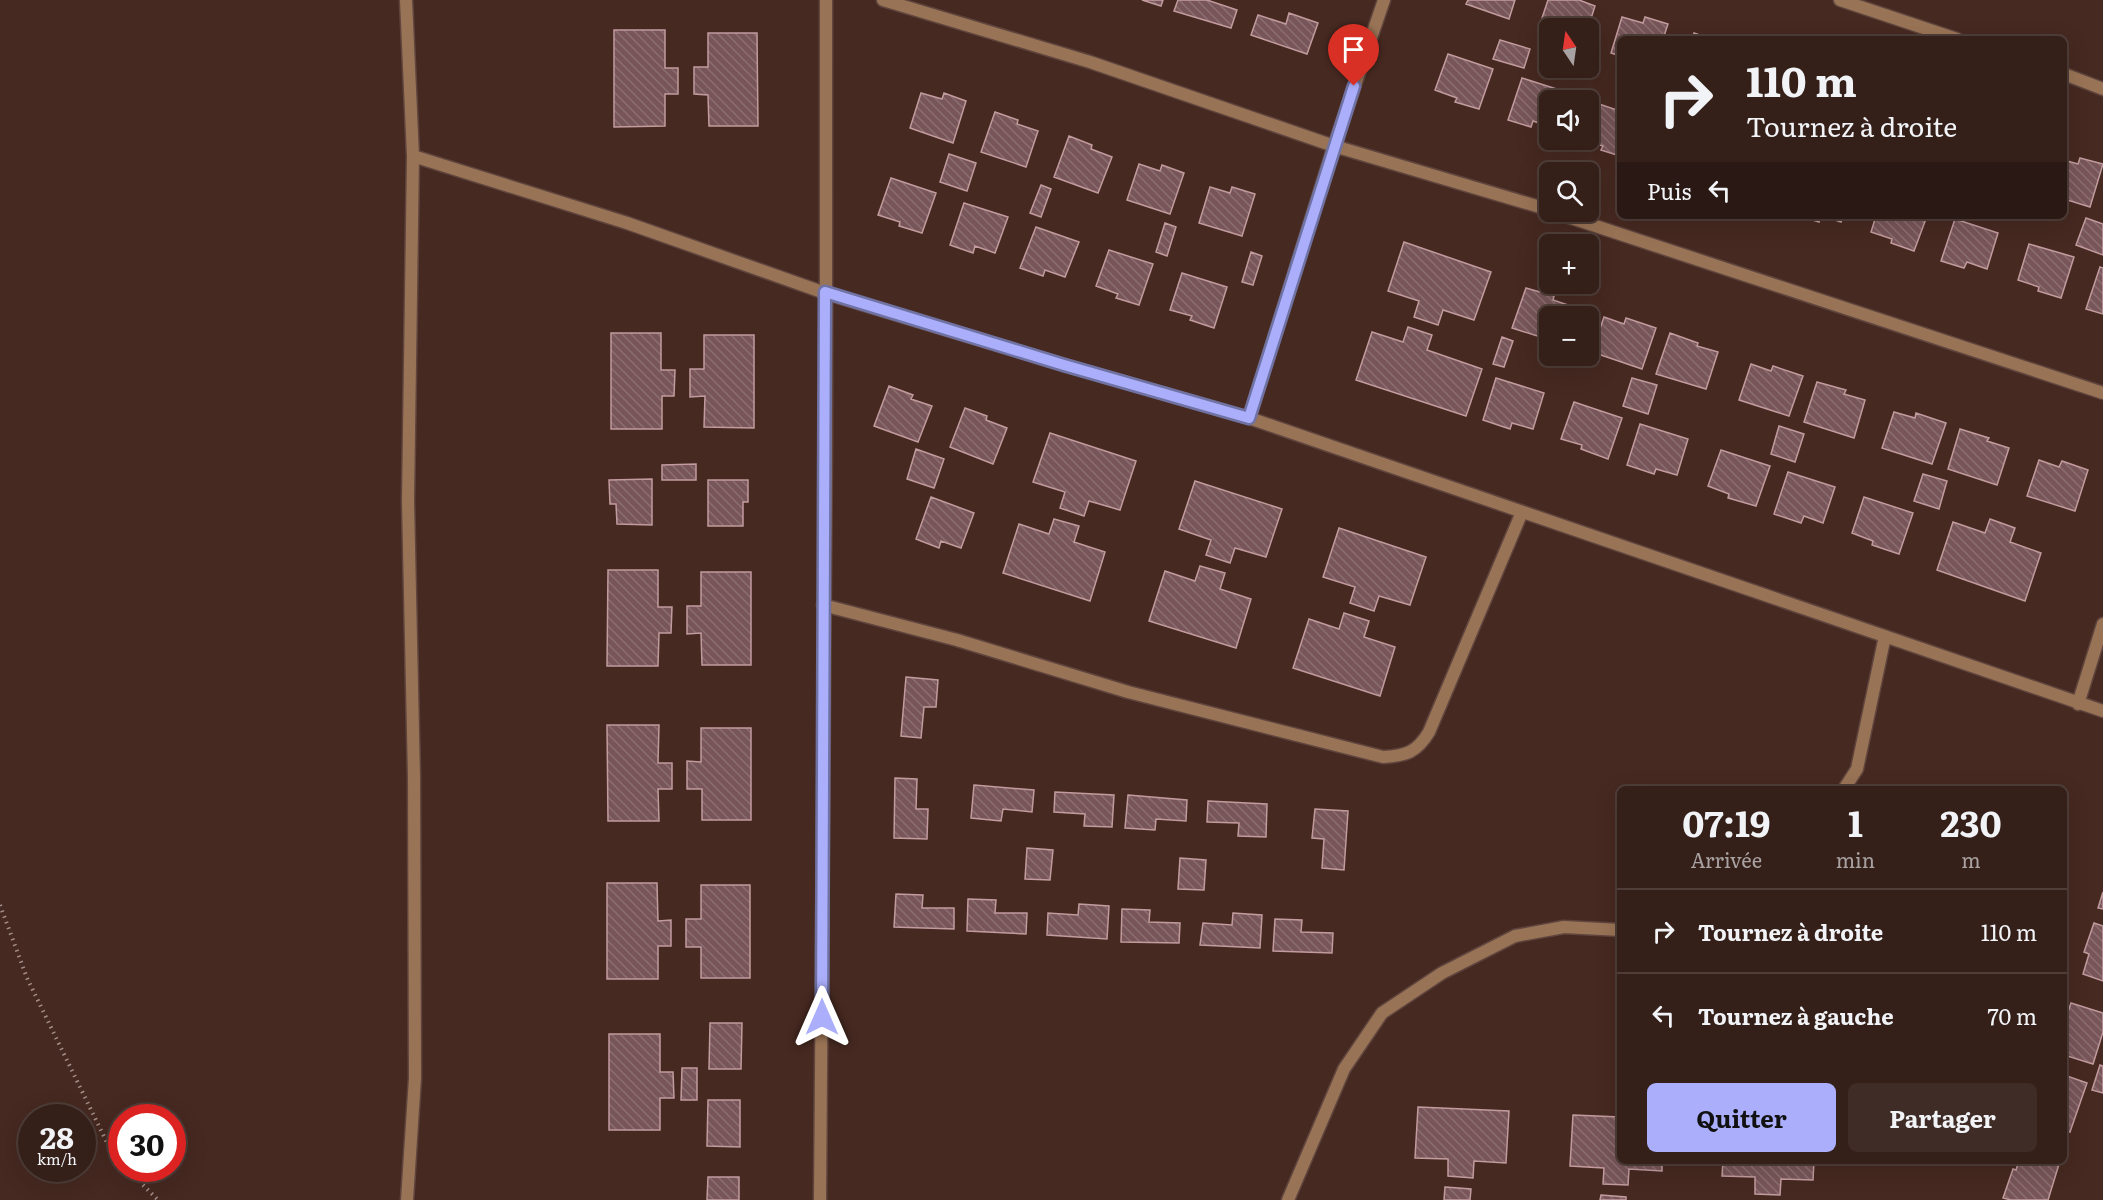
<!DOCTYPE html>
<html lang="fr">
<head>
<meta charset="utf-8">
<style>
  body { margin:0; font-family:Literata,serif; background:#3f2c26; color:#f1f3f6; height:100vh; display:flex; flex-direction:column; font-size:22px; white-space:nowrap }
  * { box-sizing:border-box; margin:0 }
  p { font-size:20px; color:#a9a2a2 }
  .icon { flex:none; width:33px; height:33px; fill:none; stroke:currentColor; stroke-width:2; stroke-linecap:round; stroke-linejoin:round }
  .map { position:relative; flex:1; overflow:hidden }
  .sheet { position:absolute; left:1617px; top:786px; width:450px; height:378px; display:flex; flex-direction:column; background:#341f19; border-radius:9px; box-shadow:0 6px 24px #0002,0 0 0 2px #4e3d38 }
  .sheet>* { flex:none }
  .hud { position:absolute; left:1617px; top:36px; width:450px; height:183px; border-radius:9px; box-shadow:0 6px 24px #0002,0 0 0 2px #4e3d38; background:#341f19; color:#f1f3f6; overflow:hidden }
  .needle { width:39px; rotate:347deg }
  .controls { position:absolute; left:1539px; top:18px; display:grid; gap:12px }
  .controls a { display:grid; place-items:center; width:60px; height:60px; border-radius:9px; background:#341f19; box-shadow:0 6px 24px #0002,0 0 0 2px #4e3d38; font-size:30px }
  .speed { position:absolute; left:18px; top:1104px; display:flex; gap:12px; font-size:30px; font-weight:700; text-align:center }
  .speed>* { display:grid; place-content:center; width:78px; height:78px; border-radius:50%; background:#341f19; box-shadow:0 6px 24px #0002,0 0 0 2px #4e3d38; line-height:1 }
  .speed small { font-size:15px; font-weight:400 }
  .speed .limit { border:9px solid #d22; background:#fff; color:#111 }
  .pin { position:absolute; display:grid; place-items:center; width:51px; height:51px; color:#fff; margin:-62px -26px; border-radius:50% 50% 50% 0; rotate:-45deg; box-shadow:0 0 6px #0007 }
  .pin .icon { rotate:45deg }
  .me { position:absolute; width:66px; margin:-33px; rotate:0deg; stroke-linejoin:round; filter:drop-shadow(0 0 4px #0008) }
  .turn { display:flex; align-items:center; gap:21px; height:126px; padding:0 30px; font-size:27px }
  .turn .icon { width:78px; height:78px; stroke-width:2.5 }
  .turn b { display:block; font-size:42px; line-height:51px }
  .then { display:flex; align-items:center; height:57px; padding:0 30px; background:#0003; gap:12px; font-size:22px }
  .eta { display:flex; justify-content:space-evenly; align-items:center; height:102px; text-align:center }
  .eta b { font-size:36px; font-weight:700; line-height:42px }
  .cta { display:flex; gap:12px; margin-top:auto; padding:12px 30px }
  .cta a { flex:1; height:69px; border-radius:9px; background:#abaffb; color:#111; font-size:24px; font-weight:700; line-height:69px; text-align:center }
  .cta a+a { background:#3f2c26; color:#f1f3f6 }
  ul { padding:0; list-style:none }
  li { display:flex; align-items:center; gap:18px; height:84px; padding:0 30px; border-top:2px solid #4e3d38 }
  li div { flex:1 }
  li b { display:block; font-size:22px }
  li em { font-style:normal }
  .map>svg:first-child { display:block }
  .building { fill:url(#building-back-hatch); stroke:#c29b9e; stroke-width:1.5 }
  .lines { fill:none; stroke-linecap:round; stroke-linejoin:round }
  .street-casing { stroke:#5f453e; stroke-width:15 }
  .path { stroke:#a38e89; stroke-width:4; stroke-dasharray:1.5 4.5; stroke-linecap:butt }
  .street { stroke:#997355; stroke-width:12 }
  .route-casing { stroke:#6f72a3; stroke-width:15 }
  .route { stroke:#abaffb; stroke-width:10 }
</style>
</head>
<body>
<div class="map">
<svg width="2103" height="1200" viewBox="0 0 2103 1200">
  <defs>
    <pattern id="building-back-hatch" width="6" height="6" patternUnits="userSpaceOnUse" patternTransform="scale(1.5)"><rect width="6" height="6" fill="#775558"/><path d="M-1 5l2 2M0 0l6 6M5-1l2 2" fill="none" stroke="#8b6e70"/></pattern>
  </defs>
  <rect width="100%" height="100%" fill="#462921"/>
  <path class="building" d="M 1142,0 L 1163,0 L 1161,6 Z
    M 1178,0 L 1207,0 L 1237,10 L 1231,28 L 1174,11 Z
    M 1468,0 L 1515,0 L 1509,19 L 1466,4 Z
    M 1548,0 L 1579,0 L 1595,6 L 1588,28 L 1550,28 L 1550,31 L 1539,27 Z
    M 1289,13 L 1318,23 L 1307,54 L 1251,35 L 1258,15 L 1286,24 Z
    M 1622,17 L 1643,23 L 1645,17 L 1668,24 L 1663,39 L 1620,39 L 1620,56 L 1611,53 Z
    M 614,30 L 665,30 L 665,68 L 678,68 L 678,94 L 665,94 L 665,126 L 614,127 Z
    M 708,33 L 757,33 L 758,126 L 709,126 L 708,95 L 694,94 L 694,67 L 708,67 Z
    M 1694,33 L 1711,39 L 1692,39 Z
    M 1500,40 L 1530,49 L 1524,68 L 1493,59 Z
    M 1448,54 L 1493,69 L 1479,109 L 1455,102 L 1457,98 L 1435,90 Z
    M 1522,78 L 1566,92 L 1563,100 L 1550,100 L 1550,127 L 1533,121 L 1531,127 L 1508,120 Z
    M 921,93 L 942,99 L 944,93 L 966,101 L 953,143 L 910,128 Z
    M 1593,102 L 1620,111 L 1620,156 L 1601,150 L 1603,146 L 1583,140 L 1588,140 L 1588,116 Z
    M 995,112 L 1018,120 L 1017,124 L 1038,131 L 1026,167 L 981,152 Z
    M 1069,136 L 1092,145 L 1091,149 L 1112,157 L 1098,193 L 1054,177 Z
    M 949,154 L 976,163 L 967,191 L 940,182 Z
    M 2080,158 L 2103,164 L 2090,207 L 2064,199 L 2064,160 L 2078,164 Z
    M 1139,164 L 1160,171 L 1162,165 L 1184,173 L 1170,214 L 1127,200 Z
    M 891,178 L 936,193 L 922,233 L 899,226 L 900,222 L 878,215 Z
    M 1041,185 L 1051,189 L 1041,217 L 1030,213 Z
    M 1210,187 L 1230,193 L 1232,187 L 1255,194 L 1242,236 L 1199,223 Z
    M 964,203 L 1008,217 L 995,253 L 975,246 L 973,253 L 950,245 Z
    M 1800,216 L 1820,216 L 1819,222 Z
    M 1823,216 L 1843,216 L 1841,222 Z
    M 1876,216 L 1927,216 L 1914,251 L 1891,243 L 1892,239 L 1871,232 Z
    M 2086,218 L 2103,224 L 2103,255 L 2076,245 Z
    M 1955,219 L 1998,233 L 1987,269 L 1967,262 L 1964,268 L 1941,261 Z
    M 1165,223 L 1176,227 L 1167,256 L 1156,252 Z
    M 1036,227 L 1079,242 L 1065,277 L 1045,270 L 1043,276 L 1020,268 Z
    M 1404,242 L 1491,272 L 1474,320 L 1443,310 L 1438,325 L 1414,317 L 1419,301 L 1388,291 Z
    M 2029,244 L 2074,257 L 2061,298 L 2038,291 L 2039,287 L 2018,280 Z
    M 1109,250 L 1153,264 L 1139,305 L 1116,298 L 1118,294 L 1096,286 Z
    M 1251,252 L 1262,256 L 1253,285 L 1242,282 Z
    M 2100,267 L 2103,268 L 2103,314 L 2086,309 Z
    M 1182,273 L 1227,287 L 1214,328 L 1190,320 L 1192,316 L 1170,310 Z
    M 1526,288 L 1554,296 L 1553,300 L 1568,305 L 1564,316 L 1550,316 L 1550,340 L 1512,328 Z
    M 1604,317 L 1624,324 L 1626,318 L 1656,328 L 1642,369 L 1592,352 Z
    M 1408,327 L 1432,335 L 1427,350 L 1482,369 L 1466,416 L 1356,380 L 1372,332 L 1403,342 Z
    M 611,333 L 661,333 L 661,370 L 675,370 L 674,396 L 662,396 L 662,429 L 611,429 Z
    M 1670,333 L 1698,343 L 1697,346 L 1718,352 L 1706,389 L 1656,374 Z
    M 704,335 L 754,335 L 754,428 L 704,427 L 705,396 L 690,397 L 690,369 L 704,369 Z
    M 1502,337 L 1513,341 L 1504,367 L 1493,364 Z
    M 1751,364 L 1771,371 L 1773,366 L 1803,376 L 1789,416 L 1739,400 Z
    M 1496,378 L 1544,393 L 1533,429 L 1512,423 L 1510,429 L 1483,420 Z
    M 1632,378 L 1657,385 L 1648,414 L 1623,406 Z
    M 1817,382 L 1846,390 L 1844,394 L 1865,400 L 1854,438 L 1804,422 Z
    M 889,386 L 913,395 L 911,399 L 932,406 L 918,442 L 874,426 Z
    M 1574,402 L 1622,418 L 1608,459 L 1581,449 L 1582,445 L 1561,439 Z
    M 965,408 L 987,416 L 986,420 L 1007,428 L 993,464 L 950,447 Z
    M 1894,412 L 1915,418 L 1916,413 L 1946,423 L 1932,464 L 1882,448 Z
    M 1640,424 L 1688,439 L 1677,475 L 1656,469 L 1654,474 L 1627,465 Z
    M 1779,426 L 1804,434 L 1795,462 L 1771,454 Z
    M 1960,429 L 1989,438 L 1987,441 L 2009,448 L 1997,485 L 1948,469 Z
    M 1050,433 L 1136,461 L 1120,510 L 1089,501 L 1084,516 L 1060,508 L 1065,492 L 1033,482 Z
    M 916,449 L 944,459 L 934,488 L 907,479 Z
    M 1721,450 L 1770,466 L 1756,506 L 1728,498 L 1729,494 L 1708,486 Z
    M 2039,460 L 2059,467 L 2062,461 L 2088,470 L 2075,511 L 2027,496 Z
    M 696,464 L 696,480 L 662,480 L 662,465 Z
    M 1788,472 L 1835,487 L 1823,523 L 1804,516 L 1801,523 L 1774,514 Z
    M 1923,474 L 1947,481 L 1939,509 L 1914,501 Z
    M 652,479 L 652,525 L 617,524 L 616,504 L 610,504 L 609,480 Z
    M 708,480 L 748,480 L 748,502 L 743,502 L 743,526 L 708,526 Z
    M 1195,481 L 1282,509 L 1266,557 L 1235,548 L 1230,563 L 1206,555 L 1211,540 L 1179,529 Z
    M 931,497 L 974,513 L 961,548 L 941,541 L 939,548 L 916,539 Z
    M 1864,497 L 1913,513 L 1899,554 L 1872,545 L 1873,541 L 1852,533 Z
    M 1054,519 L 1079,526 L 1074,542 L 1105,552 L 1090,601 L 1003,573 L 1019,524 L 1049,534 Z
    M 1990,519 L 2015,528 L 2010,542 L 2041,553 L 2025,601 L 1937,570 L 1953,522 L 1985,533 Z
    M 1339,528 L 1426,557 L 1410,605 L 1379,596 L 1374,611 L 1350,603 L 1355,587 L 1323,577 Z
    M 1200,566 L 1225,573 L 1220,589 L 1251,599 L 1236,648 L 1149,621 L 1165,571 L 1195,581 Z
    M 608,570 L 658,570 L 658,607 L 672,607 L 671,633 L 659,633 L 658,666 L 607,666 Z
    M 701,572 L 751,572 L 751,665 L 702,665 L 701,633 L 687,634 L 687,606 L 701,606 Z
    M 1344,613 L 1369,621 L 1364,637 L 1395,647 L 1380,696 L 1293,668 L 1309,619 L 1339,629 Z
    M 906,677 L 938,680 L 936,707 L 924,707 L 921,738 L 901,736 Z
    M 607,725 L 659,725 L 658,763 L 672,763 L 672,789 L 658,789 L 659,821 L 608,821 Z
    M 701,728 L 751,728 L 751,820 L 702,820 L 702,789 L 687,789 L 687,761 L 701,762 Z
    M 895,778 L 917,779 L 916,809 L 928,809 L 927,839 L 894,838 Z
    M 974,785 L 1034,790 L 1032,812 L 1003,809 L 1001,821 L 971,818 Z
    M 1055,792 L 1114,795 L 1112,827 L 1084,826 L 1085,814 L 1054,812 Z
    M 1128,795 L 1187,800 L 1186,821 L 1156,819 L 1155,830 L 1125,828 Z
    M 1208,801 L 1267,804 L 1266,837 L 1238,836 L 1239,823 L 1207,822 Z
    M 1315,809 L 1348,811 L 1344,870 L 1322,868 L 1324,839 L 1312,838 Z
    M 1027,848 L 1053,850 L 1050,880 L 1025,879 Z
    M 1180,858 L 1206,860 L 1204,890 L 1178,889 Z
    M 607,883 L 657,883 L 658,921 L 671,920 L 671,946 L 658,946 L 658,979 L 607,979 Z
    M 701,885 L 750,885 L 750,978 L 701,978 L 701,947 L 686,947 L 686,919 L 701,919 Z
    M 2103,892 L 2103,909 L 2098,908 Z
    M 896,894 L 923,895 L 922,908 L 954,908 L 954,929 L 894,927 Z
    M 968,899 L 996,900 L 995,913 L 1027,913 L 1026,934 L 967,931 Z
    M 1079,904 L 1109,906 L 1107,939 L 1047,935 L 1048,913 L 1078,915 Z
    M 1122,909 L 1150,910 L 1149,922 L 1180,923 L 1179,943 L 1121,942 Z
    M 1233,913 L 1262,915 L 1260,948 L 1200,945 L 1203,923 L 1232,925 Z
    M 1275,919 L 1302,920 L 1301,932 L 1333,933 L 1332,953 L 1273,951 Z
    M 2094,923 L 2103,926 L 2103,981 L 2083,974 L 2089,954 L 2084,952 Z
    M 2071,1003 L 2103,1013 L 2103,1032 L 2093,1064 L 2064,1055 L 2064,1024 Z
    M 710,1023 L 742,1023 L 741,1069 L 709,1069 Z
    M 609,1034 L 660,1034 L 660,1072 L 673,1072 L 674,1098 L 660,1098 L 660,1130 L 609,1130 Z
    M 2100,1065 L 2103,1066 L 2103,1093 L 2092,1090 Z
    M 682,1068 L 697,1068 L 697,1100 L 681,1100 Z
    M 2064,1075 L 2087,1083 L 2070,1132 L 2064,1130 Z
    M 708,1100 L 740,1100 L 740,1147 L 707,1146 Z
    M 1418,1107 L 1509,1111 L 1506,1163 L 1474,1161 L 1473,1178 L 1448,1176 L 1448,1159 L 1415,1158 Z
    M 1573,1115 L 1620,1117 L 1620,1161 L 1662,1161 L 1662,1171 L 1629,1169 L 1628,1185 L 1603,1184 L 1604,1168 L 1570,1166 Z
    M 1723,1161 L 1814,1161 L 1813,1180 L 1781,1179 L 1780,1195 L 1755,1194 L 1755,1177 L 1722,1176 Z
    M 2019,1161 L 2060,1161 L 2048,1200 L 2011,1200 L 2003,1198 L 2013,1169 L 2016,1170 Z
    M 708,1177 L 739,1177 L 739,1200 L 707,1200 Z
    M 1445,1187 L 1471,1189 L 1470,1200 L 1444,1200 Z
    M 1601,1195 L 1626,1197 L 1626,1200 L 1600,1200 Z"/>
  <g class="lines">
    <defs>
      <path id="street" d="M 406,0 L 413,156 L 408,501 L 414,778 L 415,1078 L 407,1200
        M 883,0 L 1090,62 L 1334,146 L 1550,210
        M 1840,0 L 1957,39
        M 2064,74 L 2103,89
        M 413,156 L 627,223 L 825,293 L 1064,365 L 1249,418 L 2103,711
        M 1553,212 L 2103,393
        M 1249,418 L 1334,146 L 1384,0
        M 823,605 L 957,640 L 1128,692 L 1383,757 C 1406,756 1417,752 1429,732 L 1522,512
        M 2078,704 L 2103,624
        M 1844,789 L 1857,769 L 1885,636
        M 820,1200 L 826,436 L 826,0
        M 1288,1200 L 1344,1069 L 1382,1013 L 1442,973 L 1515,936 L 1564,927 L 1620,930"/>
    </defs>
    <use href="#street" class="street-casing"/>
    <path class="path" d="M 0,905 L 27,978 L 113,1155 L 122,1164
      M 126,1168 L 158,1200"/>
    <use href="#street" class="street"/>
  </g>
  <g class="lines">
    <defs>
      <path id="route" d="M 822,1017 L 825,292 L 1064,365 L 1249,418 L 1354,86"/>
    </defs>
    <use href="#route" class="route-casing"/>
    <use href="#route" class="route"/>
  </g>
</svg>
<div class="controls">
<a><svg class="needle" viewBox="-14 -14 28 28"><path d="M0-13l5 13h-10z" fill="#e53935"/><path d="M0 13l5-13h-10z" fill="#a9a2a2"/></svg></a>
<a><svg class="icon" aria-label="sound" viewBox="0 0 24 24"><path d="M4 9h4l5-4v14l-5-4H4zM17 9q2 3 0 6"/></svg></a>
<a><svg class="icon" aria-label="search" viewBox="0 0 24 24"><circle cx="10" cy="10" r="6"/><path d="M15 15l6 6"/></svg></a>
<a>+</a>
<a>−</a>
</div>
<div class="speed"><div>28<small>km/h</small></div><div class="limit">30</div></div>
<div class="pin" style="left:1354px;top:86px;background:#d93025"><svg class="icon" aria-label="arrive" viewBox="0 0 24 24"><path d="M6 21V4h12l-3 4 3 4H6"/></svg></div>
<svg class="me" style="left:822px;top:1017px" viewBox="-20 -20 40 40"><path d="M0-17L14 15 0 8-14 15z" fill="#abaffb" stroke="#fff" stroke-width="4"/></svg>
<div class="hud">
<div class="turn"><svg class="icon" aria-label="right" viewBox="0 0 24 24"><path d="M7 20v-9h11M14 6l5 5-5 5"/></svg><div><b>110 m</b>Tournez à droite</div></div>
<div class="then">Puis<svg class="icon" aria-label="left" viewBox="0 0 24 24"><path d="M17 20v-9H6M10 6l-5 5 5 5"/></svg></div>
</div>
<section class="sheet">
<div class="eta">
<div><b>07:19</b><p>Arrivée</p></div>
<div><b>1</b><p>min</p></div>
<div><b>230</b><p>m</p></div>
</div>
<ul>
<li><svg class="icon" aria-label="right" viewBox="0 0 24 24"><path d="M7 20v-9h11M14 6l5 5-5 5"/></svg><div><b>Tournez à droite</b></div><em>110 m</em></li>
<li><svg class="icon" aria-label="left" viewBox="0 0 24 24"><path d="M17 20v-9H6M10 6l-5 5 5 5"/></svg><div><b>Tournez à gauche</b></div><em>70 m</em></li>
</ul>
<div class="cta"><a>Quitter</a><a>Partager</a></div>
</section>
</div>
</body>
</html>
